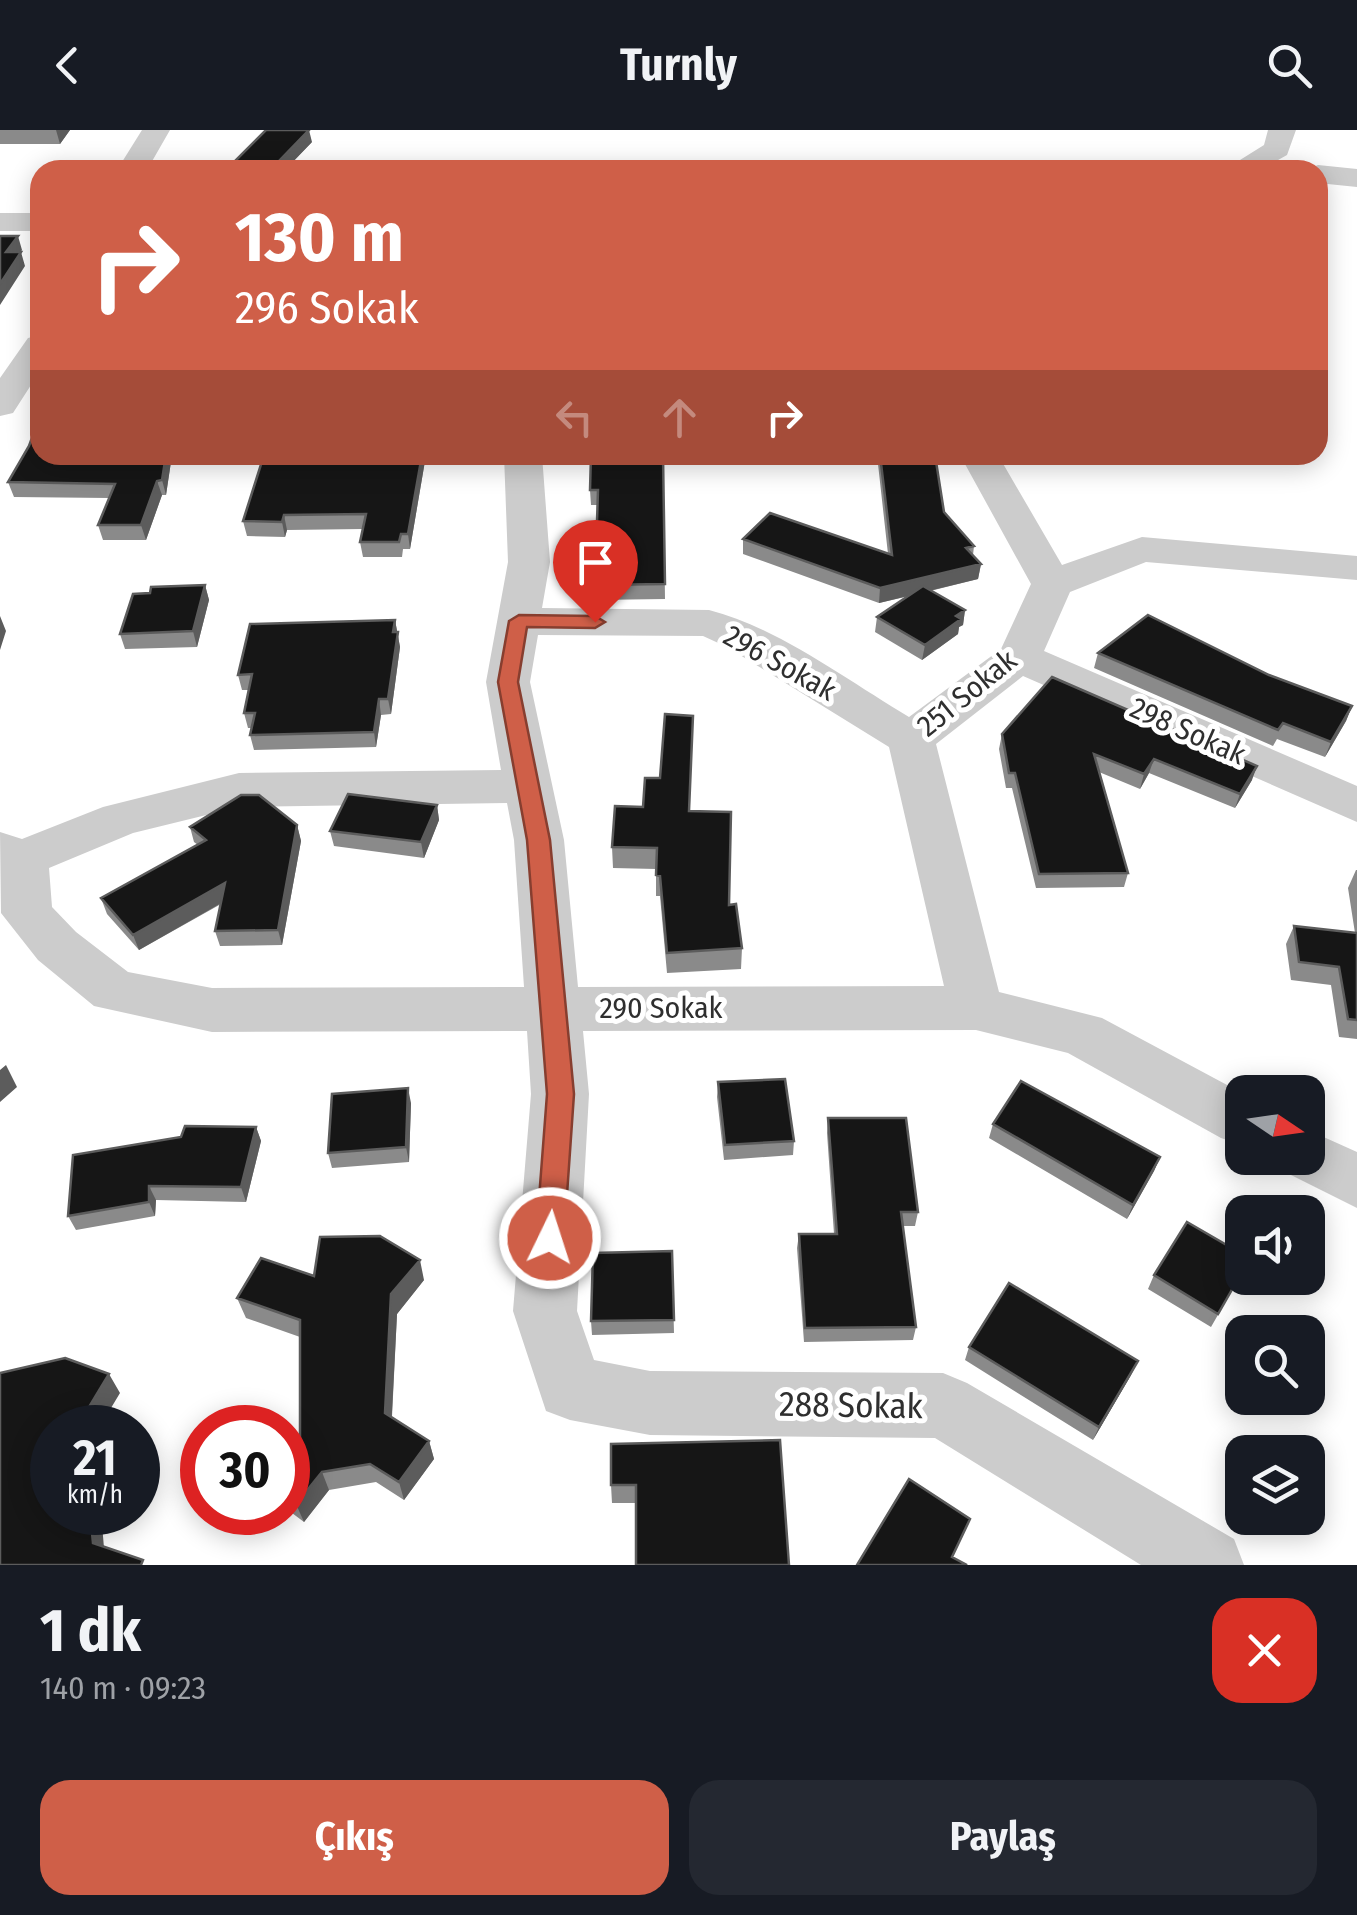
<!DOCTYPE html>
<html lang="tr">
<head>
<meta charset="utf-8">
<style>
  body { margin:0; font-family:"Fira Sans Condensed",sans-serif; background:#242831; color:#f1f3f6; height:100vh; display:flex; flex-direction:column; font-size:38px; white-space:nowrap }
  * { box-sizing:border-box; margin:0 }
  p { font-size:32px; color:#9ea1a6 }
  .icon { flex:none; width:55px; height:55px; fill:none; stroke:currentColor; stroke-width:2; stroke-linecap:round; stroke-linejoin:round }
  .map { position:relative; height:1435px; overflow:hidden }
  .drawer { display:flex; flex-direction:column; background:#171b24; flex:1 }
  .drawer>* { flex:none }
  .banner { position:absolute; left:30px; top:30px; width:1298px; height:305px; border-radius:30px; box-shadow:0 5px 25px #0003; background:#cf5f48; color:#fff; overflow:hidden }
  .needle { width:65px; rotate:103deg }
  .controls { position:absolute; left:1225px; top:945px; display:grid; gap:20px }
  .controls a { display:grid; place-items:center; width:100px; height:100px; border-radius:20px; background:#171b24; box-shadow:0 5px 25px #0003; font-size:50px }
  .speed { position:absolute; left:30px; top:1275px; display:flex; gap:20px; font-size:50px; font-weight:700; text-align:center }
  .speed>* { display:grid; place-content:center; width:130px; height:130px; border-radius:50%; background:#171b24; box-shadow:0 5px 25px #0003; line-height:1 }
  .speed small { font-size:25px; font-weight:400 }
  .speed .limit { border:15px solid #d22; background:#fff; color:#111 }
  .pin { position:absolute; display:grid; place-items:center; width:85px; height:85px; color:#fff; margin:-102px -42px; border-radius:50% 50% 50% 0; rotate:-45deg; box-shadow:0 0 10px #0007 }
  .pin .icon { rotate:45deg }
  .me { position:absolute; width:110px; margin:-55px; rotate:4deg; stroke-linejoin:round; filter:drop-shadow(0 0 8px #0008) }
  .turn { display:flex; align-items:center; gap:35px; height:210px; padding:0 40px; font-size:45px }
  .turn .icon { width:130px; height:130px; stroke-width:2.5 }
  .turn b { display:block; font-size:70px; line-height:85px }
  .lanes { display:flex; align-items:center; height:95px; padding:0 40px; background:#0003; justify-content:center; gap:50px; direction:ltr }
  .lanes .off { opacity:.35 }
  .round { display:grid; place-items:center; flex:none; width:105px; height:105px; border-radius:30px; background:#242831 }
  .head { display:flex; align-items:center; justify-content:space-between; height:170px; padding:0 40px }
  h1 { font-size:60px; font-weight:700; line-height:75px }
  .button { display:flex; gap:20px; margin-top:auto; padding:20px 40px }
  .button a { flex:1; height:115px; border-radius:30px; background:#cf5f48; color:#fff; font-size:40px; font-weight:700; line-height:115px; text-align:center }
  .button a+a { background:#242831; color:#f1f3f6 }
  header { display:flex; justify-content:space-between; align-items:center; height:130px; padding:0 40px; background:#171b24; font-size:45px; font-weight:700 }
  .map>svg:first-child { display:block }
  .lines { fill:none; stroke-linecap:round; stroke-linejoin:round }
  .minor { fill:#ccc; fill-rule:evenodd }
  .wall { fill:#8a8a8a }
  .shaded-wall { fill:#5c5c5c }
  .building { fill:#161616; stroke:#5c5c5c; stroke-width:2.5 }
  .route { fill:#cf5f48; stroke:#873e2f; stroke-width:2.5 }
  .labels { text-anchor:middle; stroke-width:10; stroke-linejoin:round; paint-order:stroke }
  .street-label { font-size:30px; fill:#2f2f2f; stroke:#fff }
  .near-street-label { font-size:35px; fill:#2f2f2f; stroke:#fff }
</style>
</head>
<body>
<header><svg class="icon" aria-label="back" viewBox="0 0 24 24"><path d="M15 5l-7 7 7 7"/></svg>Turnly<svg class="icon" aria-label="search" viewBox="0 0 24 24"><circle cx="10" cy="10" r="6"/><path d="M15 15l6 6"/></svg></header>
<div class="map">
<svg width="1357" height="1435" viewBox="0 0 1357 1435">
  <rect width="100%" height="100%" fill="#fff"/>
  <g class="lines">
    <path class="minor" d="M 142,0 L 170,0 L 147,40 L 117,40 Z
      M 1268,0 L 1296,0 L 1287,25 L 1260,40 L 1224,40 L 1264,15 Z
      M 1318,35 L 1357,39 L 1357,57 L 1318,53 L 1318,40 L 1306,40 Z
      M 0,83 L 40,83 L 40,101 L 0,101 Z
      M 40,205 L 40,241 L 13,283 L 0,286 L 0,248 L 28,208 Z
      M 504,325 L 542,325 L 550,432 L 542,478 L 709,480 C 777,497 848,551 909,587 L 1001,519 L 1031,454 L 960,325 L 998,325 L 1062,435 L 1142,407 L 1357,426 L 1357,450 L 1146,432 L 1070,462 L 1044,521 L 1357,656 L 1357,692 L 1023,546 L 936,614 L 999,862 L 1102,888 L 1242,963 L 1242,1015 L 1221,1008 L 1068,923 L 976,900 L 583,901 L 589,964 L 577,1181 L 594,1230 L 650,1241 L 943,1243 L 967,1253 L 1234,1409 L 1244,1435 L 1141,1435 L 935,1308 L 650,1305 L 570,1290 L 546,1281 L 513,1181 L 531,964 L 527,901 L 212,902 L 94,876 L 38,830 L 1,783 L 0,702 L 22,709 L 103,677 L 239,643 L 501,640 L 486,552 L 508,432 ZM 538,505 L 703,506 L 727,517 L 889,617 L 944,856 L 578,857 L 564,710 L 530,552 ZM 507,673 L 514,710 L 524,857 L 212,858 L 128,842 L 76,802 L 52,777 L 49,738 L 133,703 L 239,677 Z
      M 1308,1000 L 1357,1022 L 1357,1078 L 1287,1043 L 1279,1028 L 1308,1028 Z"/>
  </g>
  <path class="wall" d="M 0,0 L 70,0 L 60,14 L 0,14 Z
    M 312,12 L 285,40 L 235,40 L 234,32 Z
    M 29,316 L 40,325 L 178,325 L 172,325 L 166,365 L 162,365 L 146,410 L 103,410 L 98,395 L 109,368 L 14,367 L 8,352 Z
    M 426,325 L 410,419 L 403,419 L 402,427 L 363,427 L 360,412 L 363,399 L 287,400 L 285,407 L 247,406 L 243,391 Z
    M 663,325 L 665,469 L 595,470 L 597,375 L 591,375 L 590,360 Z
    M 877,325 L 935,325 L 944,382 L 974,416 L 973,425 L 981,434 L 978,449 L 930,461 L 965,480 L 963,495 L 959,497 L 958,504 L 922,530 L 875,502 L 877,487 L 909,466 L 879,473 L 743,424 L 743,409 L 888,424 Z
    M 205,455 L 209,470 L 197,517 L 125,519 L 120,504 L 150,463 Z
    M 395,490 L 400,517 L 391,584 L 381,585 L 376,617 L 254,620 L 250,605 L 251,598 L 248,598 L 244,583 L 249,560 L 242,560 L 238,545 Z
    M 1098,523 L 1269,545 L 1352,576 L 1346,591 L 1325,627 L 1277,609 L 1273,616 L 1094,538 Z
    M 1052,547 L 1252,650 L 1235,678 L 1149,643 L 1140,659 L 1099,642 L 1128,743 L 1124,757 L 1036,758 L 1012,658 L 1006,658 L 999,619 L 1002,604 Z
    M 693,586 L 689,681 L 729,775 L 742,818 L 741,839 L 667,843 L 660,766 L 656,766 L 656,739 L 613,738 L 612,717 L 643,677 Z
    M 437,675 L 439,690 L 424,728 L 334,716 L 330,701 Z
    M 297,695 L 301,711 L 282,815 L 220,816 L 215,801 L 221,774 L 139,820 L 107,784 L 101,768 L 198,715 L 194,712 L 190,697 Z
    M 1356,740 L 1357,740 L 1357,909 L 1339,907 L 1331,855 L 1291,850 L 1286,814 L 1294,796 L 1355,803 L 1348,758 Z
    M 718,952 L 794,1011 L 793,1025 L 724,1030 L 717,967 Z
    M 411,973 L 409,1032 L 332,1038 L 328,1023 Z
    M 828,988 L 918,1082 L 915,1096 L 903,1096 L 916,1197 L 913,1210 L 804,1212 L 797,1118 L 799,1104 L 834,1104 L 827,1003 Z
    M 993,994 L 1160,1027 L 1154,1041 L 1127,1089 L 989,1008 Z
    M 256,997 L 261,1011 L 246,1072 L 156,1070 L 155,1086 L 76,1100 L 68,1086 Z
    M 672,1121 L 674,1203 L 592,1205 L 591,1191 Z
    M 1242,1143 L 1211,1197 L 1148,1159 L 1154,1145 Z
    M 314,1146 L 424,1150 L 397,1184 L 392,1287 L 429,1311 L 434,1329 L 404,1370 L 376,1352 L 329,1360 L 304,1392 L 288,1380 L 288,1326 L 300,1310 L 300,1207 L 246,1188 L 237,1168 Z
    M 969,1217 L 1131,1245 L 1093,1310 L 965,1230 Z
    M 780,1310 L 636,1373 L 612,1373 L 611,1355 Z"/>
  <path class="shaded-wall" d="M 56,0 L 70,0 L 60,14 Z
    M 309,0 L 312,12 L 285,40 L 278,40 L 277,33 Z
    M 18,106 L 22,120 L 11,136 L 6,122 Z
    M 21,122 L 25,136 L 0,175 L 0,154 Z
    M 166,325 L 172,325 L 166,365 L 162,350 Z
    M 422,325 L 426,325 L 410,419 L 408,404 Z
    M 157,351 L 162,365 L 146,410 L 141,395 Z
    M 284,385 L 287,400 L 285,407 L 282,392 Z
    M 981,434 L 978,449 L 879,473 L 880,458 Z
    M 205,455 L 209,470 L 197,517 L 193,501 Z
    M 965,480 L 963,495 L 959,497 L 958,504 L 922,530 L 925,515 Z
    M 0,486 L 6,501 L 0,520 Z
    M 395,490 L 400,517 L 391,584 L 388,569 Z
    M 379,569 L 381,585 L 376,617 L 374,602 Z
    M 1352,576 L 1346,591 L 1325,627 L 1331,612 Z
    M 1154,629 L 1149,643 L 1140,659 L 1144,644 Z
    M 1257,636 L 1252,650 L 1235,678 L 1240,664 Z
    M 437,675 L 439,690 L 424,728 L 421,712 Z
    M 297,695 L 301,711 L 282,815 L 278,800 Z
    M 225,753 L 230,768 L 139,820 L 133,805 Z
    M 6,935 L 17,957 L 0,972 L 0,940 Z
    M 408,958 L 411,973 L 409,1032 L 406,1017 Z
    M 256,997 L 261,1011 L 246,1072 L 241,1057 Z
    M 1160,1027 L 1154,1041 L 1127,1089 L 1133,1075 Z
    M 149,1056 L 156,1070 L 155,1086 L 149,1072 Z
    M 420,1130 L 424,1150 L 397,1184 L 391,1301 L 385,1283 L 391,1164 Z
    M 1138,1231 L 1131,1245 L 1093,1310 L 1099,1297 Z
    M 109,1244 L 120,1263 L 99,1298 L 84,1298 L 83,1287 Z
    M 429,1311 L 434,1329 L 404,1370 L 399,1352 Z
    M 322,1342 L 329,1360 L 304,1392 L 296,1374 Z
    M 90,1382 L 101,1382 L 105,1430 L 93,1413 Z"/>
  <path class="building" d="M 266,0 L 309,0 L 277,33 L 234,32 Z
    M 0,106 L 18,106 L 6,122 L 21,122 L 0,154 Z
    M 40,293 L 40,325 L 166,325 L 162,350 L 157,351 L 141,395 L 98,395 L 115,354 L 8,352 L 29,316 L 37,294 Z
    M 264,325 L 422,325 L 408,404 L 401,404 L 399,412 L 360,412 L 366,384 L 284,385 L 282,392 L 243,391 Z
    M 591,325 L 663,325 L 665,454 L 595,455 L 598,360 L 590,360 Z
    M 880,325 L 935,325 L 944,382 L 974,416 L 966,418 L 981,434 L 880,458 L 743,409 L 770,383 L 892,425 Z
    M 205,455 L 193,501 L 120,504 L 133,464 L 150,463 L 151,457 Z
    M 923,456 L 965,480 L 956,486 L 961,489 L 925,515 L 877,487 Z
    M 1148,485 L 1269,545 L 1352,576 L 1331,612 L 1283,593 L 1278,600 L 1098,523 Z
    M 395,490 L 393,502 L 398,502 L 388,569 L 379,569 L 374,602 L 250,605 L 255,583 L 244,583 L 252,544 L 238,545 L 250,494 Z
    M 1052,547 L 1257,636 L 1240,664 L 1154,629 L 1144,644 L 1094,624 L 1128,743 L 1039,744 L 1015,643 L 1009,643 L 1002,604 Z
    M 665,584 L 693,586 L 689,681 L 731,682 L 729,775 L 736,774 L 742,818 L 667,823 L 660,746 L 656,745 L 657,718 L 612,717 L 615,676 L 643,677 L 645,648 L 660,648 Z
    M 348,664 L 437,675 L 421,712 L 330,701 Z
    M 241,665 L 259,665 L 297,695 L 278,800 L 215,801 L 225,753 L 133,805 L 101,768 L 206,710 L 190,697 Z
    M 1294,796 L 1357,803 L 1357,890 L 1348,889 L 1339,837 L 1299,832 Z
    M 785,949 L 794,1011 L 725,1015 L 718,952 Z
    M 1021,951 L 1160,1027 L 1133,1075 L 993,994 Z
    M 408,958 L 406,1017 L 328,1023 L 332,964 Z
    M 828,988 L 906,988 L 918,1082 L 901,1082 L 916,1197 L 805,1198 L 799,1104 L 837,1104 Z
    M 185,996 L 256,997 L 241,1057 L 149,1056 L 149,1072 L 68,1086 L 73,1025 L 181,1007 Z
    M 1187,1092 L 1242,1124 L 1242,1142 L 1218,1184 L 1154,1145 Z
    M 380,1106 L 420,1130 L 391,1164 L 385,1283 L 429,1311 L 399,1352 L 370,1334 L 322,1342 L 296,1374 L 288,1368 L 288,1326 L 300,1310 L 300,1190 L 237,1168 L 261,1128 L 314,1146 L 320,1107 Z
    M 672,1121 L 674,1190 L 591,1191 L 593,1123 Z
    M 1009,1153 L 1138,1231 L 1099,1297 L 969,1217 Z
    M 65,1228 L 109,1244 L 83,1287 L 84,1298 L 52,1298 L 52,1382 L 90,1382 L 93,1413 L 143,1430 L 141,1435 L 0,1435 L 0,1243 Z
    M 780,1310 L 789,1435 L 636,1435 L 636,1355 L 611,1355 L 611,1314 Z
    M 909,1349 L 970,1389 L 952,1427 L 967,1435 L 857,1435 Z"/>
  <path class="route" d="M 519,485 L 595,486 L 605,492 L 595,498 L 527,497 L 518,552 L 550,710 L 574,964 L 564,1108 L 560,1117 L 550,1121 L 540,1117 L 536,1108 L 547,964 L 527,710 L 498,552 L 509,491 Z"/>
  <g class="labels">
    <g class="street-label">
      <text transform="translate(780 533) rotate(29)" y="10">296 Sokak</text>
      <text transform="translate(967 563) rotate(-39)" y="10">251 Sokak</text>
      <text transform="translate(1188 601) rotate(24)" y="10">298 Sokak</text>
      <text x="661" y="888">290 Sokak</text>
    </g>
    <g class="near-street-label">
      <text transform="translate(851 1275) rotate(1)" y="12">288 Sokak</text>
    </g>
  </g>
</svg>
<div class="controls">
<a><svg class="needle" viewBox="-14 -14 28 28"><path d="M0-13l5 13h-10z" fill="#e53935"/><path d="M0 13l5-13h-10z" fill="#9ea1a6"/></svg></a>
<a><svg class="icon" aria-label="sound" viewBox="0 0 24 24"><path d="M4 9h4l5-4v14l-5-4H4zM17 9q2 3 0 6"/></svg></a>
<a><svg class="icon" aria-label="search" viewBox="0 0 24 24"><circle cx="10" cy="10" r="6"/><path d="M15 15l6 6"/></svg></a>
<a><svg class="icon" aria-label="layers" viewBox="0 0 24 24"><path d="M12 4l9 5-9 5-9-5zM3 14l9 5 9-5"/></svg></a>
</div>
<div class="speed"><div>21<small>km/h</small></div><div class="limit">30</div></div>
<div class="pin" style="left:595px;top:492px;background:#d93025"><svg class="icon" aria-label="arrive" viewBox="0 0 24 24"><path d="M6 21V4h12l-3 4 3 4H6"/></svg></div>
<svg class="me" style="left:550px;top:1108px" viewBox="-20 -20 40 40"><circle r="17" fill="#cf5f48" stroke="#fff" stroke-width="3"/><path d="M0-11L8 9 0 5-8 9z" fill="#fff"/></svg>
<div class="banner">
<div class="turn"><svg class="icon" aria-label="right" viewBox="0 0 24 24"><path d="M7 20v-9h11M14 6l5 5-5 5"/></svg><div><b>130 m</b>296 Sokak</div></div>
<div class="lanes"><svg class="icon off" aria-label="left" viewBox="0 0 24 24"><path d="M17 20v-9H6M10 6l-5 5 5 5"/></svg><svg class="icon off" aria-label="ahead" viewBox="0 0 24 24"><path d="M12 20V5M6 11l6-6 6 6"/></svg><svg class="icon" aria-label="right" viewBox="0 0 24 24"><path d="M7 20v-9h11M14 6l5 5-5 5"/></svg></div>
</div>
</div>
<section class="drawer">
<div class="head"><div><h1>1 dk</h1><p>140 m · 09:23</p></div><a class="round" style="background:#d93025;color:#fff"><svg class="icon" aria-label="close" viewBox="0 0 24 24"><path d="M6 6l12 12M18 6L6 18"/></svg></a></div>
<div class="button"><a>Çıkış</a><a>Paylaş</a></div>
</section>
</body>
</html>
